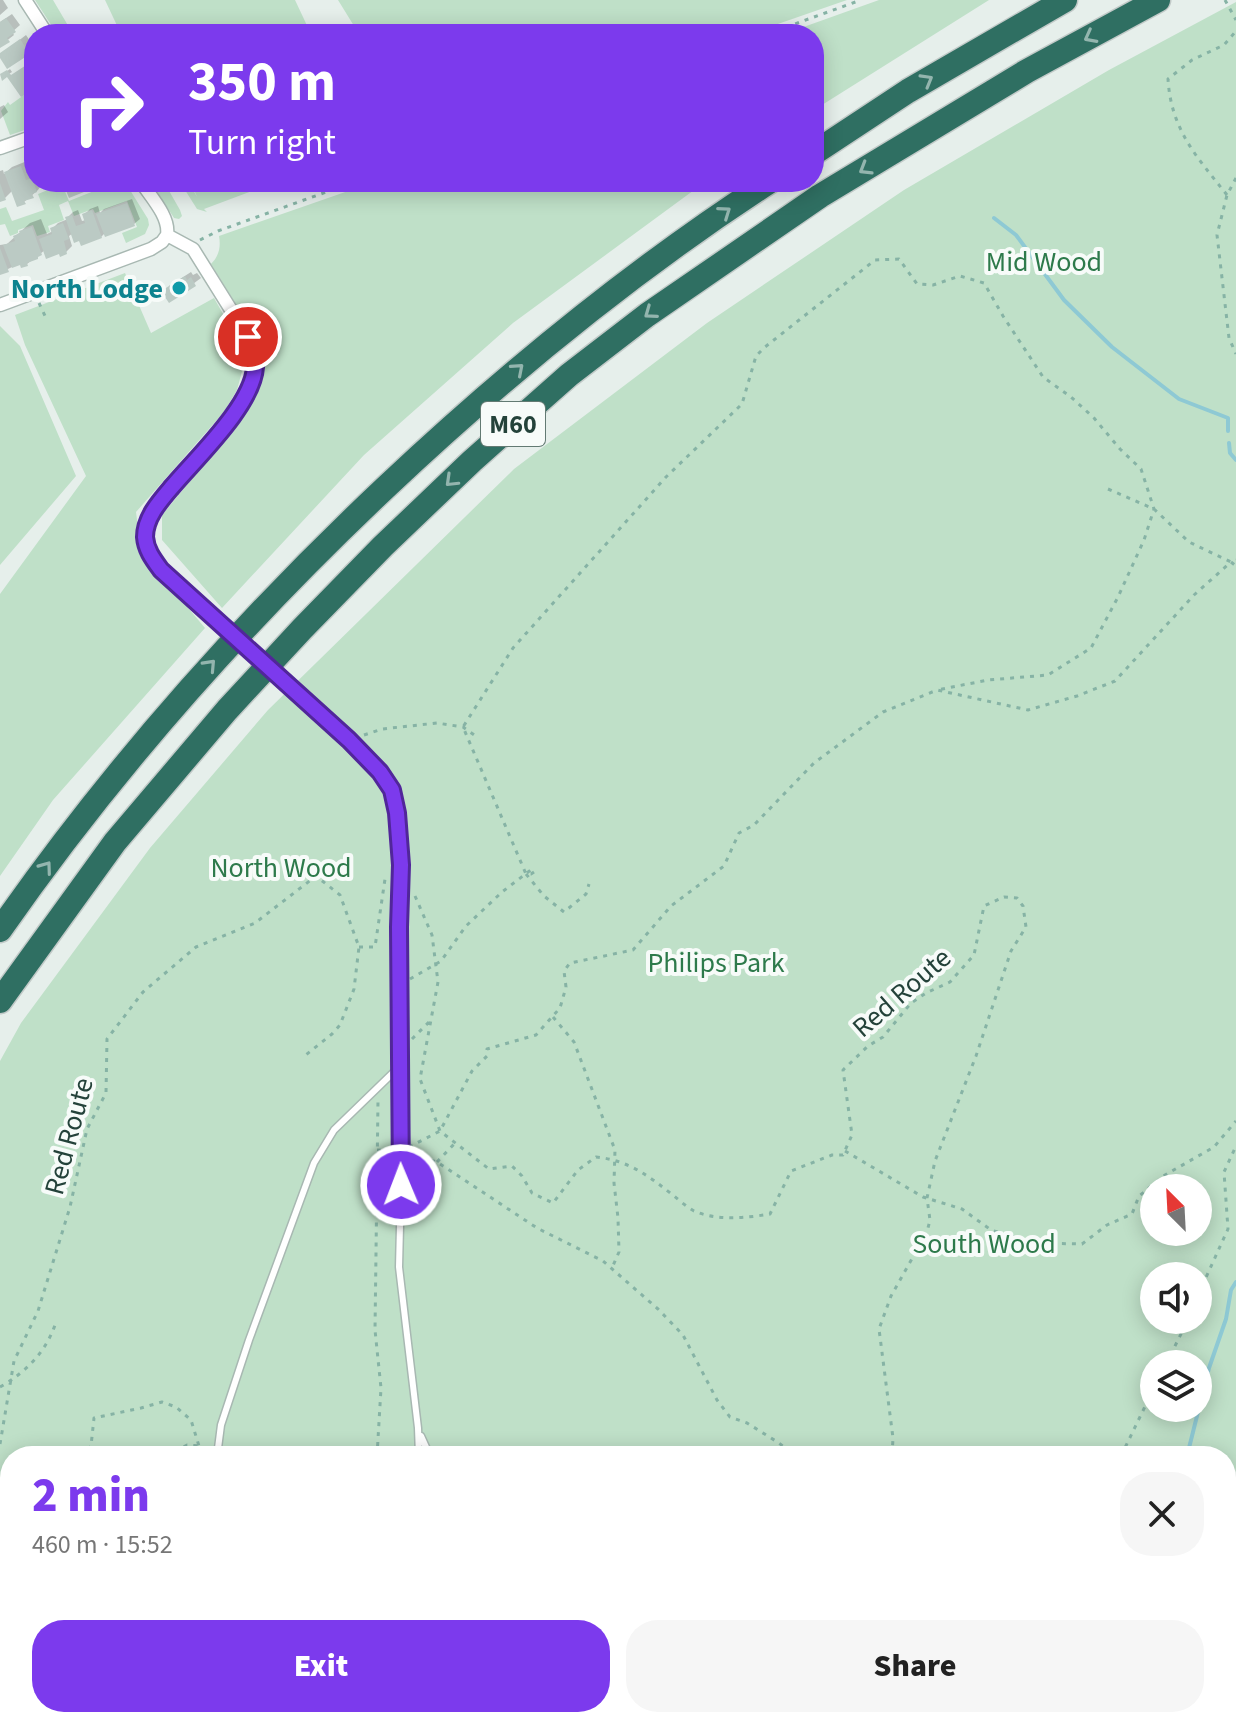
<!DOCTYPE html>
<html lang="en">
<head>
<meta charset="utf-8">
<style>
  body { margin:0; font-family:"Source Sans 3",sans-serif; background:#f6f6f6; color:#222; height:100vh; display:flex; flex-direction:column; font-size:30px; white-space:nowrap }
  * { box-sizing:border-box; margin:0 }
  p { font-size:26px; color:#767676 }
  .icon { flex:none; width:44px; height:44px; fill:none; stroke:currentColor; stroke-width:2; stroke-linecap:round; stroke-linejoin:round }
  .map { position:relative; flex:1; overflow:hidden }
  .drawer { position:absolute; left:0px; top:1446px; width:1236px; height:282px; display:flex; flex-direction:column; background:#fff; border-radius:32px 32px 0 0; box-shadow:0 4px 20px #0003 }
  .drawer>* { flex:none }
  .hud { position:absolute; left:24px; top:24px; width:800px; height:168px; border-radius:32px; box-shadow:0 4px 20px #0003; background:#7c3aed; color:#fff; overflow:hidden }
  .needle { width:52px; rotate:336deg }
  .controls { position:absolute; left:1140px; top:1174px; display:grid; gap:16px }
  .controls a { display:grid; place-items:center; width:72px; height:72px; border-radius:50%; background:#fff; box-shadow:0 4px 20px #0003; font-size:40px }
  .pin { position:absolute; display:grid; place-items:center; width:68px; height:68px; color:#fff; margin:-34px; border:4px solid #fff; border-radius:50%; box-shadow:0 2px 8px #0007 }
  .me { position:absolute; width:88px; margin:-44px; rotate:359deg; stroke-linejoin:round; filter:drop-shadow(0 0 6px #0008) }
  .turn { display:flex; align-items:center; gap:28px; height:168px; padding:0 32px; font-size:36px }
  .turn .icon { width:104px; height:104px; stroke-width:2.5 }
  .turn b { display:block; font-size:56px; line-height:68px }
  .round { display:grid; place-items:center; flex:none; width:84px; height:84px; border-radius:32px; background:#f6f6f6 }
  .summary { display:flex; align-items:center; justify-content:space-between; height:136px; padding:0 32px }
  h1 { font-size:48px; font-weight:800; line-height:60px; color:#7c3aed }
  .cta { display:flex; gap:16px; margin-top:auto; padding:16px 32px }
  .cta a { flex:1; height:92px; border-radius:32px; background:#7c3aed; color:#fff; font-size:32px; font-weight:800; line-height:92px; text-align:center }
  .cta a+a { background:#f6f6f6; color:#222 }
  .map>svg:first-child { display:block }
  .green { fill:#bfe0c8; fill-rule:evenodd }
  .shadow { fill:#0003 }
  .lines { fill:none; stroke-linecap:round; stroke-linejoin:round }
  .stream { stroke:#8ec9d4; stroke-width:4 }
  .building { fill:#bbcac4 }
  .lane-casing { stroke:#a8b8b2; stroke-width:9 }
  .street-casing { stroke:#a8b8b2; stroke-width:15 }
  .highway-casing { stroke:#c2cac8; stroke-width:27 }
  .path { stroke:#86b3a5; stroke-width:3; stroke-dasharray:4 6; stroke-linecap:butt }
  .lane { stroke:#fff; stroke-width:6 }
  .street { stroke:#fff; stroke-width:12 }
  .highway { stroke:#2f6f62; stroke-width:24 }
  .street-bridge-casing { stroke:#a8b8b2; stroke-width:15; stroke-linecap:butt }
  .street-bridge { stroke:#fff; stroke-width:12 }
  .oneway { stroke:#93b5ae }
  .route-casing { stroke:#51269a; stroke-width:20 }
  .route { stroke:#7c3aed; stroke-width:14 }
  .culture-dot { fill:#0f9aa8; stroke:#f7fbf9; stroke-width:3 }
  .labels { text-anchor:middle; stroke-width:8; stroke-linejoin:round; paint-order:stroke }
  .shield { fill:#f7fbf9; stroke:#637a73; stroke-width:2 }
  .shield-label { font-size:26px; font-weight:bold; fill:#24423a }
  .park-label { font-size:28px; fill:#2d7a4b; stroke:#f7fbf9 }
  .culture-label { font-size:28px; font-weight:bold; fill:#0d838f; stroke:#f7fbf9; text-anchor:end }
  .street-label { font-size:28px; fill:#24423a; stroke:#f7fbf9 }
</style>
</head>
<body>
<div class="map">
<svg width="1236" height="1727" viewBox="0 0 1236 1727">
  <rect width="100%" height="100%" fill="#e6efeb"/>
  <path class="green" d="M 35,0 L 53,0 L 73,34 L 57,34 Z
    M 105,0 L 295,0 L 311,34 L 121,34 Z
    M 338,0 L 847,0 L 749,34 L 359,34 Z
    M 879,0 L 989,0 L 814,110 L 814,34 L 784,34 Z
    M 1236,2 L 1236,1468 L 1226,1518 L 1226,1456 L 10,1456 L 10,1718 L 1196,1718 L 1195,1727 L 0,1727 L 0,1061 L 21,1023 L 150,848 L 268,710 L 514,469 L 707,323 L 904,190 L 1109,70 ZM 1154,1188 L 1198,1188 L 1198,1232 L 1154,1232 ZM 1154,1276 L 1198,1276 L 1198,1320 L 1154,1320 ZM 1154,1364 L 1198,1364 L 1198,1408 L 1154,1408 Z
    M 24,95 L 28,101 L 24,105 L 34,120 L 34,127 L 10,135 L 1,111 L 8,102 L 10,105 Z
    M 90,182 L 125,182 L 148,219 L 149,225 L 145,234 L 126,243 L 122,233 L 137,227 L 127,201 L 95,213 L 93,209 L 74,216 L 68,201 L 59,205 L 64,220 L 48,226 L 50,232 L 37,236 L 33,225 L 18,230 L 18,233 L 10,236 L 5,224 L 0,225 L 0,209 L 6,207 L 12,221 L 44,210 L 38,194 L 62,184 L 69,201 L 94,191 Z
    M 151,182 L 164,182 L 180,210 L 182,216 L 179,219 L 174,218 Z
    M 180,182 L 189,182 L 197,197 L 191,182 L 276,182 L 204,209 L 207,212 L 197,209 Z
    M 374,182 L 705,182 L 513,323 L 364,455 L 222,608 L 162,540 L 162,515 L 244,416 L 258,381 L 263,348 L 211,264 C 219,256 221,247 219,236 Z
    M 125,273 L 151,333 L 214,298 L 242,347 L 245,360 L 237,390 L 224,412 L 136,512 L 141,552 L 205,628 L 53,800 L 0,876 L 0,594 L 86,476 L 25,345 L 15,315 Z
    M 0,326 L 20,346 L 76,476 L 0,565 Z"/>
  <path class="shadow" d="M 0,0 L 3,0 L 8,8 L 0,15 Z
    M 12,14 L 20,25 L 12,32 L 14,35 L 0,46 L 0,22 Z
    M 26,35 L 34,47 L 8,66 L 12,72 L 2,78 L 3,74 L 10,69 L 0,55 Z
    M 4,105 L 8,112 L 0,119 L 0,107 Z
    M 27,161 L 32,175 L 34,175 L 34,182 L 50,182 L 41,185 L 38,190 L 24,202 L 13,190 L 5,198 L 0,200 L 0,171 L 3,170 L 4,174 L 12,167 Z
    M 65,182 L 92,182 L 83,191 Z
    M 132,199 L 140,219 L 134,224 L 105,233 L 101,237 L 73,233 L 69,236 L 72,246 L 66,252 L 45,250 L 27,264 L 22,262 L 0,273 L 0,245 L 7,244 L 30,223 L 41,219 L 47,234 L 53,231 L 52,229 L 58,223 L 68,219 L 67,218 L 73,212 L 78,210 L 82,221 L 86,220 L 84,215 L 90,209 L 98,206 L 100,213 L 104,209 Z
    M 191,272 L 193,275 L 197,273 L 201,278 L 170,301 L 169,286 Z
    M 320,1718 L 335,1718 L 335,1727 L 320,1727 Z"/>
  <g class="lines">
    <path class="stream" d="M 994,218 L 1016,235 L 1064,300 L 1112,347 L 1179,399 L 1228,418 L 1228,431
      M 1229,443 L 1230,453 L 1236,460
      M 1187,1456 L 1209,1368 L 1226,1319 L 1231,1290 L 1236,1282
      M 1082,1727 L 1085,1718"/>
  </g>
  <path class="building" d="M 6,18 L 16,32 L 7,38 L 10,42 L 0,48 L 0,22 Z
    M 20,39 L 30,54 L 7,69 L 0,58 L 0,53 Z
    M 34,60 L 34,89 L 21,97 L 7,77 L 2,81 L 0,74 L 7,70 L 11,75 Z
    M 34,91 L 34,118 L 25,105 L 30,102 L 26,96 Z
    M 21,166 L 26,180 L 32,178 L 37,192 L 32,194 L 34,198 L 24,201 L 26,204 L 17,207 L 4,172 Z
    M 36,182 L 81,182 L 84,192 L 69,198 L 63,183 L 55,187 L 54,183 L 38,188 Z
    M 0,183 L 6,200 L 0,202 Z
    M 127,203 L 135,226 L 105,237 L 96,214 Z
    M 92,210 L 102,238 L 81,246 L 79,241 L 74,243 L 65,217 L 72,215 L 76,226 L 85,223 L 82,214 Z
    M 63,223 L 69,239 L 64,241 L 67,254 L 60,257 L 59,254 L 46,259 L 39,239 L 52,234 L 50,228 Z
    M 32,227 L 42,255 L 38,257 L 38,259 L 27,263 L 28,266 L 21,268 L 20,265 L 12,268 L 3,245 L 15,241 L 13,236 L 20,233 L 19,231 Z
    M 0,248 L 9,272 L 0,275 Z
    M 185,276 L 187,280 L 191,277 L 196,286 L 169,303 L 161,291 Z
    M 318,1718 L 330,1718 L 330,1727 L 318,1727 Z
    M 338,1718 L 402,1718 L 402,1727 L 388,1727 L 388,1724 L 338,1724 Z"/>
  <g class="lines">
    <defs>
      <path id="lane" d="M 400,1066 L 401,1185 L 399,1267 L 418,1428 L 419,1456
        M 421,1436 L 430,1456
        M 217,1456 L 221,1425 L 249,1340 L 314,1163 L 334,1130 L 400,1066
        M 406,1718 L 407,1727
        M 440,1718 L 441,1727"/>
      <path id="street" d="M 25,0 L 47,34
        M 0,148 L 34,136
        M 141,182 C 151,197 170,217 167,235
        M 0,305 L 151,249 L 162,242 L 167,235
        M 161,570 C 141,544 142,534 156,505 L 234,415 L 252,384 L 255,361 L 248,337 L 193,249 L 167,235
        M 324,719 L 349,740 L 380,772 L 392,790 L 397,813 L 401,865 L 399,927 L 400,1066
        M 1226,1583 L 1236,1553
        M 1211,1727 L 1212,1718"/>
      <path id="highway" d="M 814,153 L 908,91 L 1065,0
        M 0,930 C 112,769 243,622 385,488 C 506,374 630,272 769,182
        M 0,1001 L 115,842 L 227,710 L 302,629 L 383,546 L 472,461 L 569,375 L 647,315 L 820,196 L 1027,71 L 1158,0"/>
    </defs>
    <use href="#lane" class="lane-casing"/>
    <use href="#street" class="street-casing"/>
    <use href="#highway" class="highway-casing"/>
    <path class="path" d="M 1225,0 L 1236,20
      M 767,34 L 861,0
      M 1236,178 L 1227,195 L 1217,235 L 1229,338 L 1236,354
      M 1227,195 C 1197,157 1171,130 1168,79 L 1192,60 L 1224,45 L 1236,31
      M 200,240 L 218,231 L 354,182
      M 39,303 L 46,318
      M 1108,489 L 1154,509 L 1189,542 L 1231,562 L 1236,560
      M 364,735 L 382,729 L 437,723 L 463,727 L 477,737
      M 534,872 L 531,874 L 526,874 L 463,727 L 513,648 L 666,477 L 742,404 L 756,356 L 765,347 L 875,260 L 899,259 L 917,284 L 933,285 L 960,276 L 984,283 L 1003,316 L 1043,377 L 1071,397 L 1094,418 L 1120,449 L 1141,469 L 1154,509 L 1144,540 L 1118,597 L 1091,648 L 1048,675 L 988,680 L 937,690
      M 526,874 L 544,896 L 564,912 L 586,894 L 589,884
      M 415,896 L 432,935 L 438,982 L 420,1079 L 440,1131 L 489,1169 L 512,1166 L 522,1176 L 532,1193 L 553,1203 L 578,1170 L 596,1157 C 628,1160 649,1176 674,1196 C 680,1201 687,1207 694,1211 C 717,1221 746,1218 770,1214 L 791,1171 L 832,1155 L 843,1155 L 852,1135 L 843,1070 L 868,1046 L 883,1037 L 911,1003 L 926,993 L 950,982 L 974,955 L 984,906 L 1004,897 L 1017,898 L 1023,906 L 1026,927 L 1011,951 L 976,1056 L 935,1161 L 927,1198 L 930,1220 L 927,1232 L 891,1296 L 879,1329 L 893,1438 L 892,1456
      M 359,947 L 375,947 L 385,879 L 388,880
      M 410,979 L 441,961 L 466,926 L 502,892 L 532,869
      M 553,1017 L 574,1042 L 615,1150 L 614,1183 L 618,1218 L 619,1252 L 612,1268
      M 412,1039 L 429,1022
      M 409,1147 L 440,1131 L 472,1071 L 487,1056 L 487,1049 L 536,1035 L 560,1008 L 566,987 L 564,971 L 570,963 L 633,950 L 671,906 L 724,866 L 739,833 L 754,825 L 814,763 L 883,712 L 937,690 L 1028,710 L 1077,696 L 1115,681 L 1194,595 L 1231,562 L 1236,566
      M 377,1150 L 393,1151
      M 845,1151 L 923,1197 L 962,1209 L 991,1230 L 1034,1243 L 1082,1244 L 1107,1225 L 1132,1214 L 1139,1196 L 1165,1175 L 1214,1147 L 1236,1121
      M 412,1154 L 437,1162 L 537,1228 L 603,1261 L 658,1309 L 683,1335 L 717,1400 L 730,1417 L 747,1423 L 779,1443 L 795,1456
      M 437,1162 L 456,1142
      M 1198,1295 L 1228,1229 L 1224,1172 L 1236,1146
      M 1166,1364 L 1188,1320
      M 0,1387 C 26,1372 45,1353 55,1325
      M 0,1444 L 14,1361 L 38,1311 L 70,1207 L 87,1129 L 106,1093 L 107,1039 L 143,992 L 196,947 L 255,923 L 316,876 L 340,895 L 359,947 L 354,989 L 340,1025 L 332,1034 L 302,1058
      M 80,1456 L 91,1446 L 94,1418 L 141,1408 L 162,1402 L 176,1407 L 191,1420 L 199,1446 L 207,1452
      M 166,1456 L 187,1445 L 199,1446
      M 377,1456 L 381,1388 L 375,1330 L 378,1100
      M 1121,1456 L 1154,1388
      M 166,1727 L 179,1718
      M 194,1727 L 206,1718
      M 246,1727 L 252,1722 L 250,1718
      M 310,1727 L 310,1718
      M 602,1727 L 609,1718
      M 862,1727 L 862,1718
      M 1026,1727 L 1028,1718"/>
    <use href="#lane" class="lane"/>
    <use href="#street" class="street"/>
    <use href="#highway" class="highway"/>
    <defs>
      <path id="street-bridge" d="M 161,570 L 324,719"/>
    </defs>
    <use href="#street-bridge" class="street-bridge-casing"/>
    <use href="#street-bridge" class="street-bridge"/>
  </g>
  <defs><path id="oneway-chevron" d="M-2-3.5L2.5 0L-2 3.5" fill="none" stroke-width="1.6" stroke-linecap="round" stroke-linejoin="round" transform="scale(2)"/></defs>
  <g class="oneway">
    <use href="#oneway-chevron" transform="translate(1090 37) rotate(152)"/>
    <use href="#oneway-chevron" transform="translate(927 80) rotate(-30)"/>
    <use href="#oneway-chevron" transform="translate(865 169) rotate(149)"/>
    <use href="#oneway-chevron" transform="translate(725 212) rotate(-35)"/>
    <use href="#oneway-chevron" transform="translate(650 313) rotate(144)"/>
    <use href="#oneway-chevron" transform="translate(518 369) rotate(-41)"/>
    <use href="#oneway-chevron" transform="translate(451 481) rotate(136)"/>
    <use href="#oneway-chevron" transform="translate(210 665) rotate(-47)"/>
    <use href="#oneway-chevron" transform="translate(46 867) rotate(-54)"/>
  </g>
  <g class="lines">
    <defs>
      <path id="route" d="M 248,337 C 252,347 256,356 255,367 C 253,405 195,459 171,488 C 159,502 145,518 145,537 C 146,550 153,559 161,570 L 349,740 L 380,772 L 392,790 L 397,813 L 401,865 L 399,927 L 401,1185"/>
    </defs>
    <use href="#route" class="route-casing"/>
    <use href="#route" class="route"/>
  </g>
  <circle class="culture-dot" cx="179" cy="288" r="8"/>
  <g class="labels">
    <rect class="shield" x="481" y="402" width="64" height="44" rx="6"/>
    <g class="shield-label">
      <text x="513" y="433">M60</text>
    </g>
    <g class="park-label">
      <text x="1044" y="271">Mid Wood</text>
      <text x="281" y="877">North Wood</text>
      <text x="716" y="972">Philips Park</text>
      <text x="984" y="1253">South Wood</text>
    </g>
    <g class="culture-label">
      <text x="163" y="298">North Lodge</text>
    </g>
    <g class="street-label">
      <text transform="translate(901 992) rotate(-41)" y="10">Red Route</text>
      <text transform="translate(68 1136) rotate(-75)" y="10">Red Route</text>
    </g>
  </g>
</svg>
<div class="controls">
<a><svg class="needle" viewBox="-14 -14 28 28"><path d="M0-13l5 13h-10z" fill="#e53935"/><path d="M0 13l5-13h-10z" fill="#767676"/></svg></a>
<a><svg class="icon" aria-label="sound" viewBox="0 0 24 24"><path d="M4 9h4l5-4v14l-5-4H4zM17 9q2 3 0 6"/></svg></a>
<a><svg class="icon" aria-label="layers" viewBox="0 0 24 24"><path d="M12 4l9 5-9 5-9-5zM3 14l9 5 9-5"/></svg></a>
</div>
<div class="pin" style="left:248px;top:337px;background:#d93025"><svg class="icon" aria-label="arrive" viewBox="0 0 24 24"><path d="M6 21V4h12l-3 4 3 4H6"/></svg></div>
<svg class="me" style="left:401px;top:1185px" viewBox="-20 -20 40 40"><circle r="17" fill="#7c3aed" stroke="#fff" stroke-width="3"/><path d="M0-11L8 9 0 5-8 9z" fill="#fff"/></svg>
<div class="hud">
<div class="turn"><svg class="icon" aria-label="right" viewBox="0 0 24 24"><path d="M7 20v-9h11M14 6l5 5-5 5"/></svg><div><b>350 m</b>Turn right</div></div>
</div>
<section class="drawer">
<div class="summary"><div><h1>2 min</h1><p>460 m · 15:52</p></div><a class="round"><svg class="icon" aria-label="close" viewBox="0 0 24 24"><path d="M6 6l12 12M18 6L6 18"/></svg></a></div>
<div class="cta"><a>Exit</a><a>Share</a></div>
</section>
</div>
</body>
</html>
